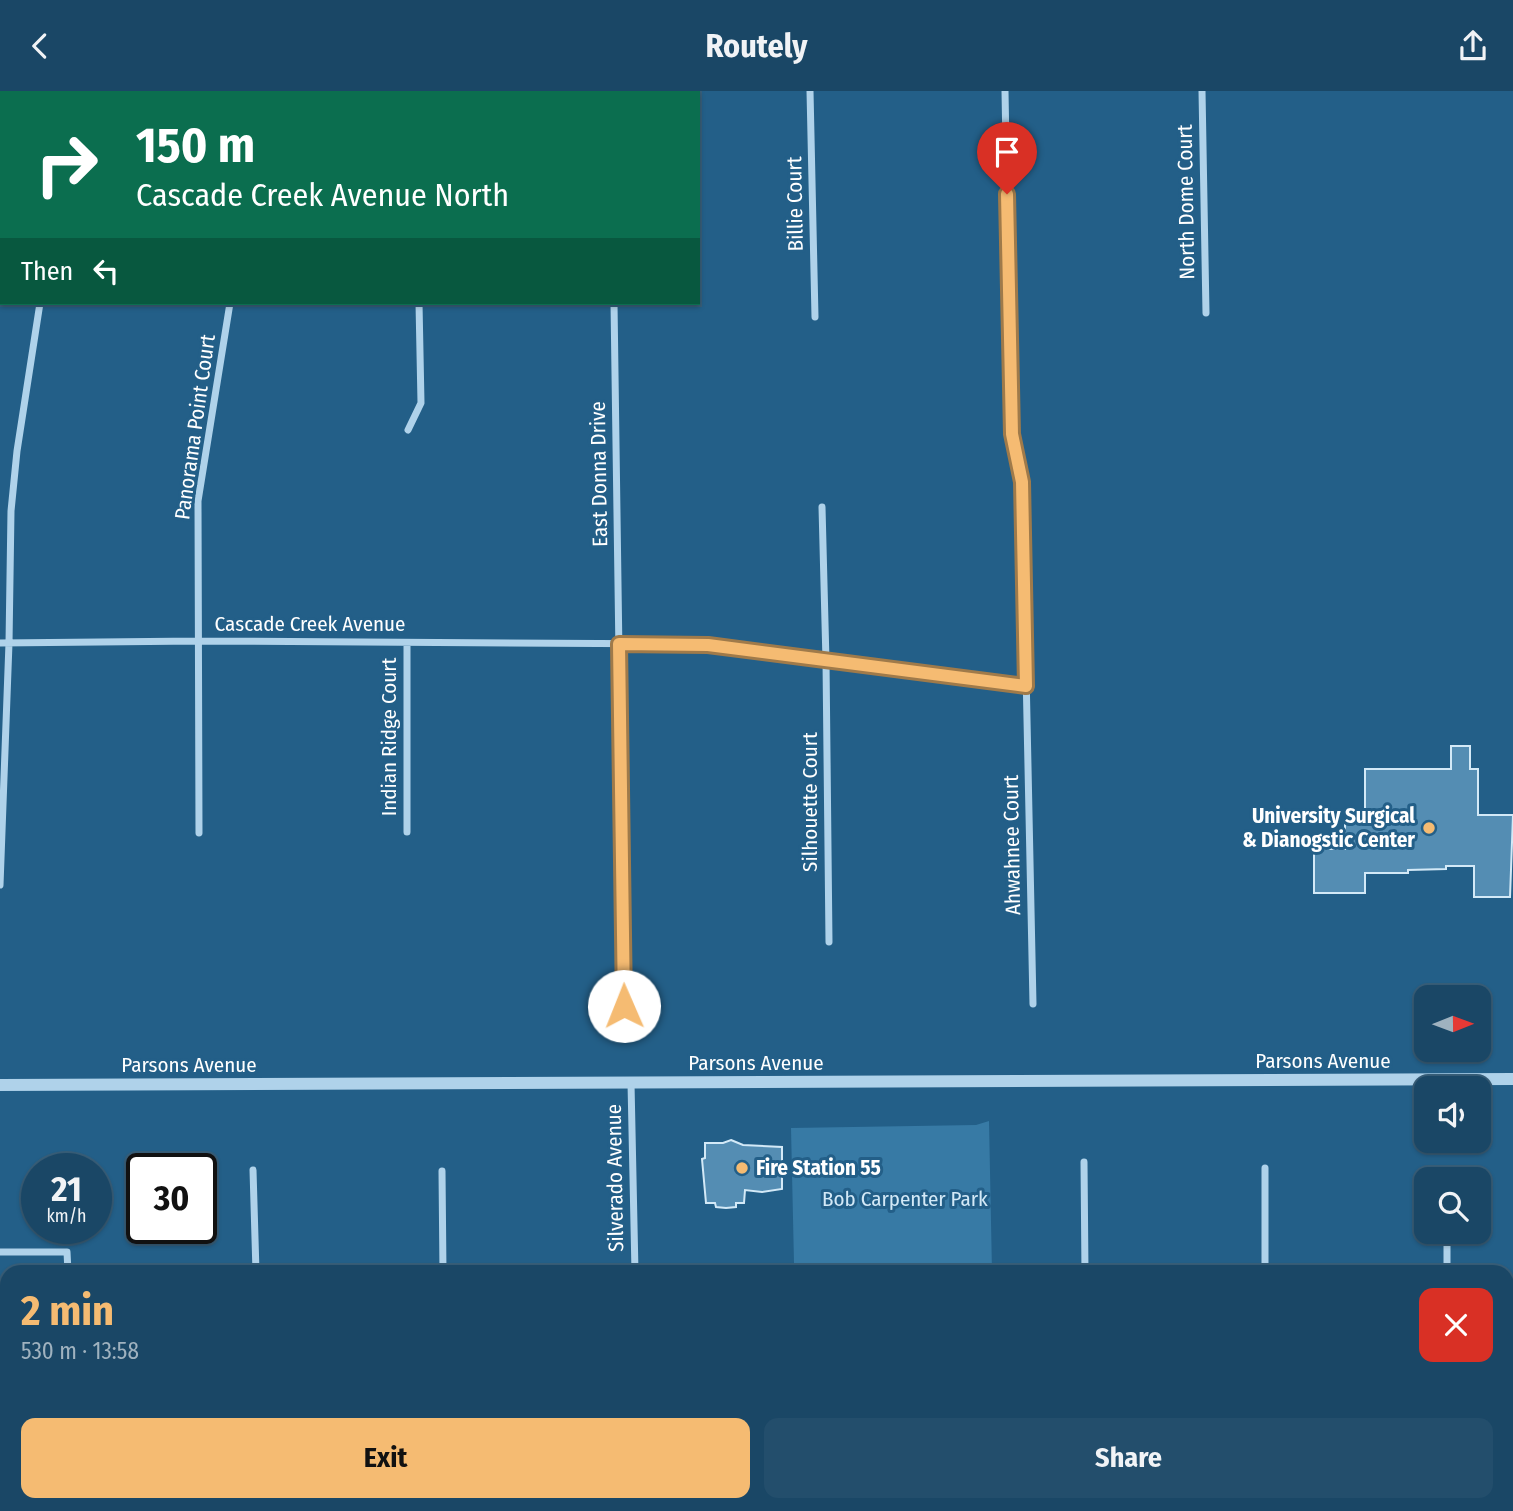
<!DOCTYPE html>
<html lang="en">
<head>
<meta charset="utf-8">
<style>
  body { margin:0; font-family:"Fira Sans Condensed",sans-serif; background:#234e6c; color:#f1f3f6; height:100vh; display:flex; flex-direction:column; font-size:26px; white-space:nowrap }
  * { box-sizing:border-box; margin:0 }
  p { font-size:23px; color:#9fb2bf }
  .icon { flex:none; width:38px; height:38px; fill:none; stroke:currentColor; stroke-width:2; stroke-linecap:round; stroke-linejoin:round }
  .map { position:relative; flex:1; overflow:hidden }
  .drawer { position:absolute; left:0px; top:1174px; width:1514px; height:247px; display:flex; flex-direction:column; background:#1a4766; border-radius:21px 21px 0 0; box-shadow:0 2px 5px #0004,0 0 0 2px #385f7a }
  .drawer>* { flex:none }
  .top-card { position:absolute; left:0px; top:0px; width:700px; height:214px; box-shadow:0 2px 5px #0004,0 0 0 2px #385f7a; background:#0b6e4f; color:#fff; overflow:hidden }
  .needle { width:46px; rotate:89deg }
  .tools { position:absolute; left:1414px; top:894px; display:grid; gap:14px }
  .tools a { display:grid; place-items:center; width:77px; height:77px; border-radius:14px; background:#1a4766; box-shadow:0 2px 5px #0004,0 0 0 2px #385f7a; font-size:35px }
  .speed { position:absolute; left:21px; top:1062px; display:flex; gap:14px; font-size:35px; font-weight:700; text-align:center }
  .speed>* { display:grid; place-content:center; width:91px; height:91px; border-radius:50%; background:#1a4766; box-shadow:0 2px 5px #0004,0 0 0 2px #385f7a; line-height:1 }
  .speed small { font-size:18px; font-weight:400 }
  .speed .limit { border:4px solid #111; border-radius:10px; background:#fff; color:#111 }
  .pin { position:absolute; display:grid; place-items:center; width:60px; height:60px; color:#fff; margin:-72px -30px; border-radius:50% 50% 50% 0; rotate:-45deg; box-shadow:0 0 7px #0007 }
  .pin .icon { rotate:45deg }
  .me { position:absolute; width:77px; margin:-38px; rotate:359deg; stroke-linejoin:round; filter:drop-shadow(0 0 5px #0008) }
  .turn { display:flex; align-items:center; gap:24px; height:147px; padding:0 21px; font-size:32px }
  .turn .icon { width:91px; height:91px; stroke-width:2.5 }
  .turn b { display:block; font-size:49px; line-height:60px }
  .then { display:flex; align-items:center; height:66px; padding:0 21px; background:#0003; gap:14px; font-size:26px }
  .round { display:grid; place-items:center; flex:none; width:74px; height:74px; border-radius:14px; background:#234e6c }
  .summary { display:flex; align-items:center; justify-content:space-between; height:119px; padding:0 21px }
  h1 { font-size:42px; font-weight:700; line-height:52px; color:#f5bb72 }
  .button { display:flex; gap:14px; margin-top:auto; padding:14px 21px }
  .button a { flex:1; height:80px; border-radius:14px; background:#f5bb72; color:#111; font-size:28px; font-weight:700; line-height:80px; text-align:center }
  .button a+a { background:#234e6c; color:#f1f3f6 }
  header { display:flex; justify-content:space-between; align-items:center; height:91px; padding:0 21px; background:#1a4766; font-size:32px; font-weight:700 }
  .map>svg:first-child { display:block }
  .green { fill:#377aa5 }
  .building { fill:#548db3; stroke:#d3e9f7; stroke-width:2 }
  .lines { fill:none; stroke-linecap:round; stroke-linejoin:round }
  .minor { stroke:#afd2ea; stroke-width:7 }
  .tertiary { stroke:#afd2ea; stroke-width:12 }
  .route-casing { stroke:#9f7a4a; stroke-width:18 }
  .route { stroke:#f5bb72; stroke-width:12 }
  .poi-dot { fill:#f5bb72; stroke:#235f88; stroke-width:2.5 }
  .labels { text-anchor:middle; stroke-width:6; stroke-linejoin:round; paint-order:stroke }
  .street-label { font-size:21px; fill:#fff; stroke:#235f88 }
  .poi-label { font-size:21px; font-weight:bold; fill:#fff; stroke:#235f88; text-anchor:end }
  .park-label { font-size:21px; fill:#d3e9f7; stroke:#235f88 }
</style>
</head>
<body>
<header><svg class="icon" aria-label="back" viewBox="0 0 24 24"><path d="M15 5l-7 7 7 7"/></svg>Routely<svg class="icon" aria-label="share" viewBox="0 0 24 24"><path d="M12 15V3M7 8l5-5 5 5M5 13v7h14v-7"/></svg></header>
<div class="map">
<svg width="1513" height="1420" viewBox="0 0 1513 1420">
  <rect width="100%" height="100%" fill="#235f88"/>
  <path class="green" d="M 989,1030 L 992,1181 L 657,1181 L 657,1175 L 794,1172 L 791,1037 L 976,1034 Z
    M 659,1414 L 997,1414 L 997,1420 L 662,1420 Z"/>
  <path class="building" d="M 1451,655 L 1470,655 L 1470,678 L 1478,678 L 1478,724 L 1513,724 L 1510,806 L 1474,806 L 1474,775 L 1446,775 L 1446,778 L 1408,779 L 1408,782 L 1365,782 L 1365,802 L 1314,802 L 1314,758 L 1345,758 L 1345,729 L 1365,729 L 1365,678 L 1451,678 Z
    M 731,1049 L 743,1054 L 782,1056 L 782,1098 L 762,1101 L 745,1099 L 744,1112 L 736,1112 L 736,1116 L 726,1117 L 716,1116 L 715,1112 L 706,1112 L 702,1068 L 705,1067 L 705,1052 L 723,1052 Z"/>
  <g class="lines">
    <path class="minor" d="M 415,0 L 415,2
      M 611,0 L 611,2
      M 810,0 L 815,226
      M 1005,0 L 1011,343 L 1022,391 L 1033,913
      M 1202,0 L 1206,222
      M 614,212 L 624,915
      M 408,339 L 421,312 L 419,212
      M 822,416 L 826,570 L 829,851
      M 0,552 L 198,550 L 689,553 L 1026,595
      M 407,741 L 407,552
      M 199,742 L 198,410 L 230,212
      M 0,794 L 9,552 L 11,420 L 17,360 L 40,212
      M 631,992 L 635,1181
      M 1084,1071 L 1085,1181
      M 1265,1077 L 1265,1181
      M 253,1079 L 256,1181
      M 442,1080 L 443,1181
      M 1447,1081 L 1447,1088
      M 1447,1141 L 1447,1181
      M 0,1161 L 67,1161 L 68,1181
      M 0,1367 L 7,1367
      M 73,1414 L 73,1420
      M 262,1414 L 263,1420
      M 447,1414 L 447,1420
      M 640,1414 L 640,1420
      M 1088,1414 L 1088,1420
      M 1267,1414 L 1267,1420
      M 1449,1414 L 1449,1420"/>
    <path class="tertiary" d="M 0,994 L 1513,988"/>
  </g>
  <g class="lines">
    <defs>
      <path id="route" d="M 624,915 L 619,553 L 708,554 L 1026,595 L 1022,391 L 1012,343 L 1007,103"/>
    </defs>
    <use href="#route" class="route-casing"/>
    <use href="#route" class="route"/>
  </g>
  <g class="poi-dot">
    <circle cx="1429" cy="737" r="7"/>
    <circle cx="742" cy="1077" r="7"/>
  </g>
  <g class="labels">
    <g class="street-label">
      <text transform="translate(1186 111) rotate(-91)" y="7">North Dome Court</text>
      <text transform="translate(795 113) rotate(-91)" y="7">Billie Court</text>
      <text transform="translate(195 336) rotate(-82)" y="7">Panorama Point Court</text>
      <text transform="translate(599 383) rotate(-91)" y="7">East Donna Drive</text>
      <text x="310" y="540">Cascade Creek Avenue</text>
      <text transform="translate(389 646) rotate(-90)" y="7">Indian Ridge Court</text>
      <text transform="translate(810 711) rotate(-90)" y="7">Silhouette Court</text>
      <text transform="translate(1012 754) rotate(-91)" y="7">Ahwahnee Court</text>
      <text x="1323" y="977">Parsons Avenue</text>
      <text x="756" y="979">Parsons Avenue</text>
      <text x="189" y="981">Parsons Avenue</text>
      <text transform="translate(615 1087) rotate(-91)" y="7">Silverado Avenue</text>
    </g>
    <g class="poi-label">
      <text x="1415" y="732">University Surgical<tspan x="1415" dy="24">&amp; Dianogstic Center</tspan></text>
      <text x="756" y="1084" text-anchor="start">Fire Station 55</text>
    </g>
    <g class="park-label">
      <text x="905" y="1115">Bob Carpenter Park</text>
    </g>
  </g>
</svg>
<div class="tools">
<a><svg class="needle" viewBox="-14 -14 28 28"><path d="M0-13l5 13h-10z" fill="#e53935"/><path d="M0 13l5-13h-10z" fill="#9fb2bf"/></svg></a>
<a><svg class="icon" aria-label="sound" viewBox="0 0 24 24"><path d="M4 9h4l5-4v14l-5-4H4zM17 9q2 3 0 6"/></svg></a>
<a><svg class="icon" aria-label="search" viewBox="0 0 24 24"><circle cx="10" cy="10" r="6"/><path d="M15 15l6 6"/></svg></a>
</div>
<div class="speed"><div>21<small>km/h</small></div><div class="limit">30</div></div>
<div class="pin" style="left:1007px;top:103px;background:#d93025"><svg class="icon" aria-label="arrive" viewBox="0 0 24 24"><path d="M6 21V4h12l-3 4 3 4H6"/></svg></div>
<svg class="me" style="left:624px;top:915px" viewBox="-20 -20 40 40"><circle r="19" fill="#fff"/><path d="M0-13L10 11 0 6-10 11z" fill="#f5bb72"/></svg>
<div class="top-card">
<div class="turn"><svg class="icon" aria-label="right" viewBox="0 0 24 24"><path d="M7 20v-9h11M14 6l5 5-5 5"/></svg><div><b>150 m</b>Cascade Creek Avenue North</div></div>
<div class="then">Then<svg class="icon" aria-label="left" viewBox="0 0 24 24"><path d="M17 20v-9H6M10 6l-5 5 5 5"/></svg></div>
</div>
<section class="drawer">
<div class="summary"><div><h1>2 min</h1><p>530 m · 13:58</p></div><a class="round" style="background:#d93025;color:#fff"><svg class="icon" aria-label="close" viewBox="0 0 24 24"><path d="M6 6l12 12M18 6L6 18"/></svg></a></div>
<div class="button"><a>Exit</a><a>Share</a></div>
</section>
</div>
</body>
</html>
